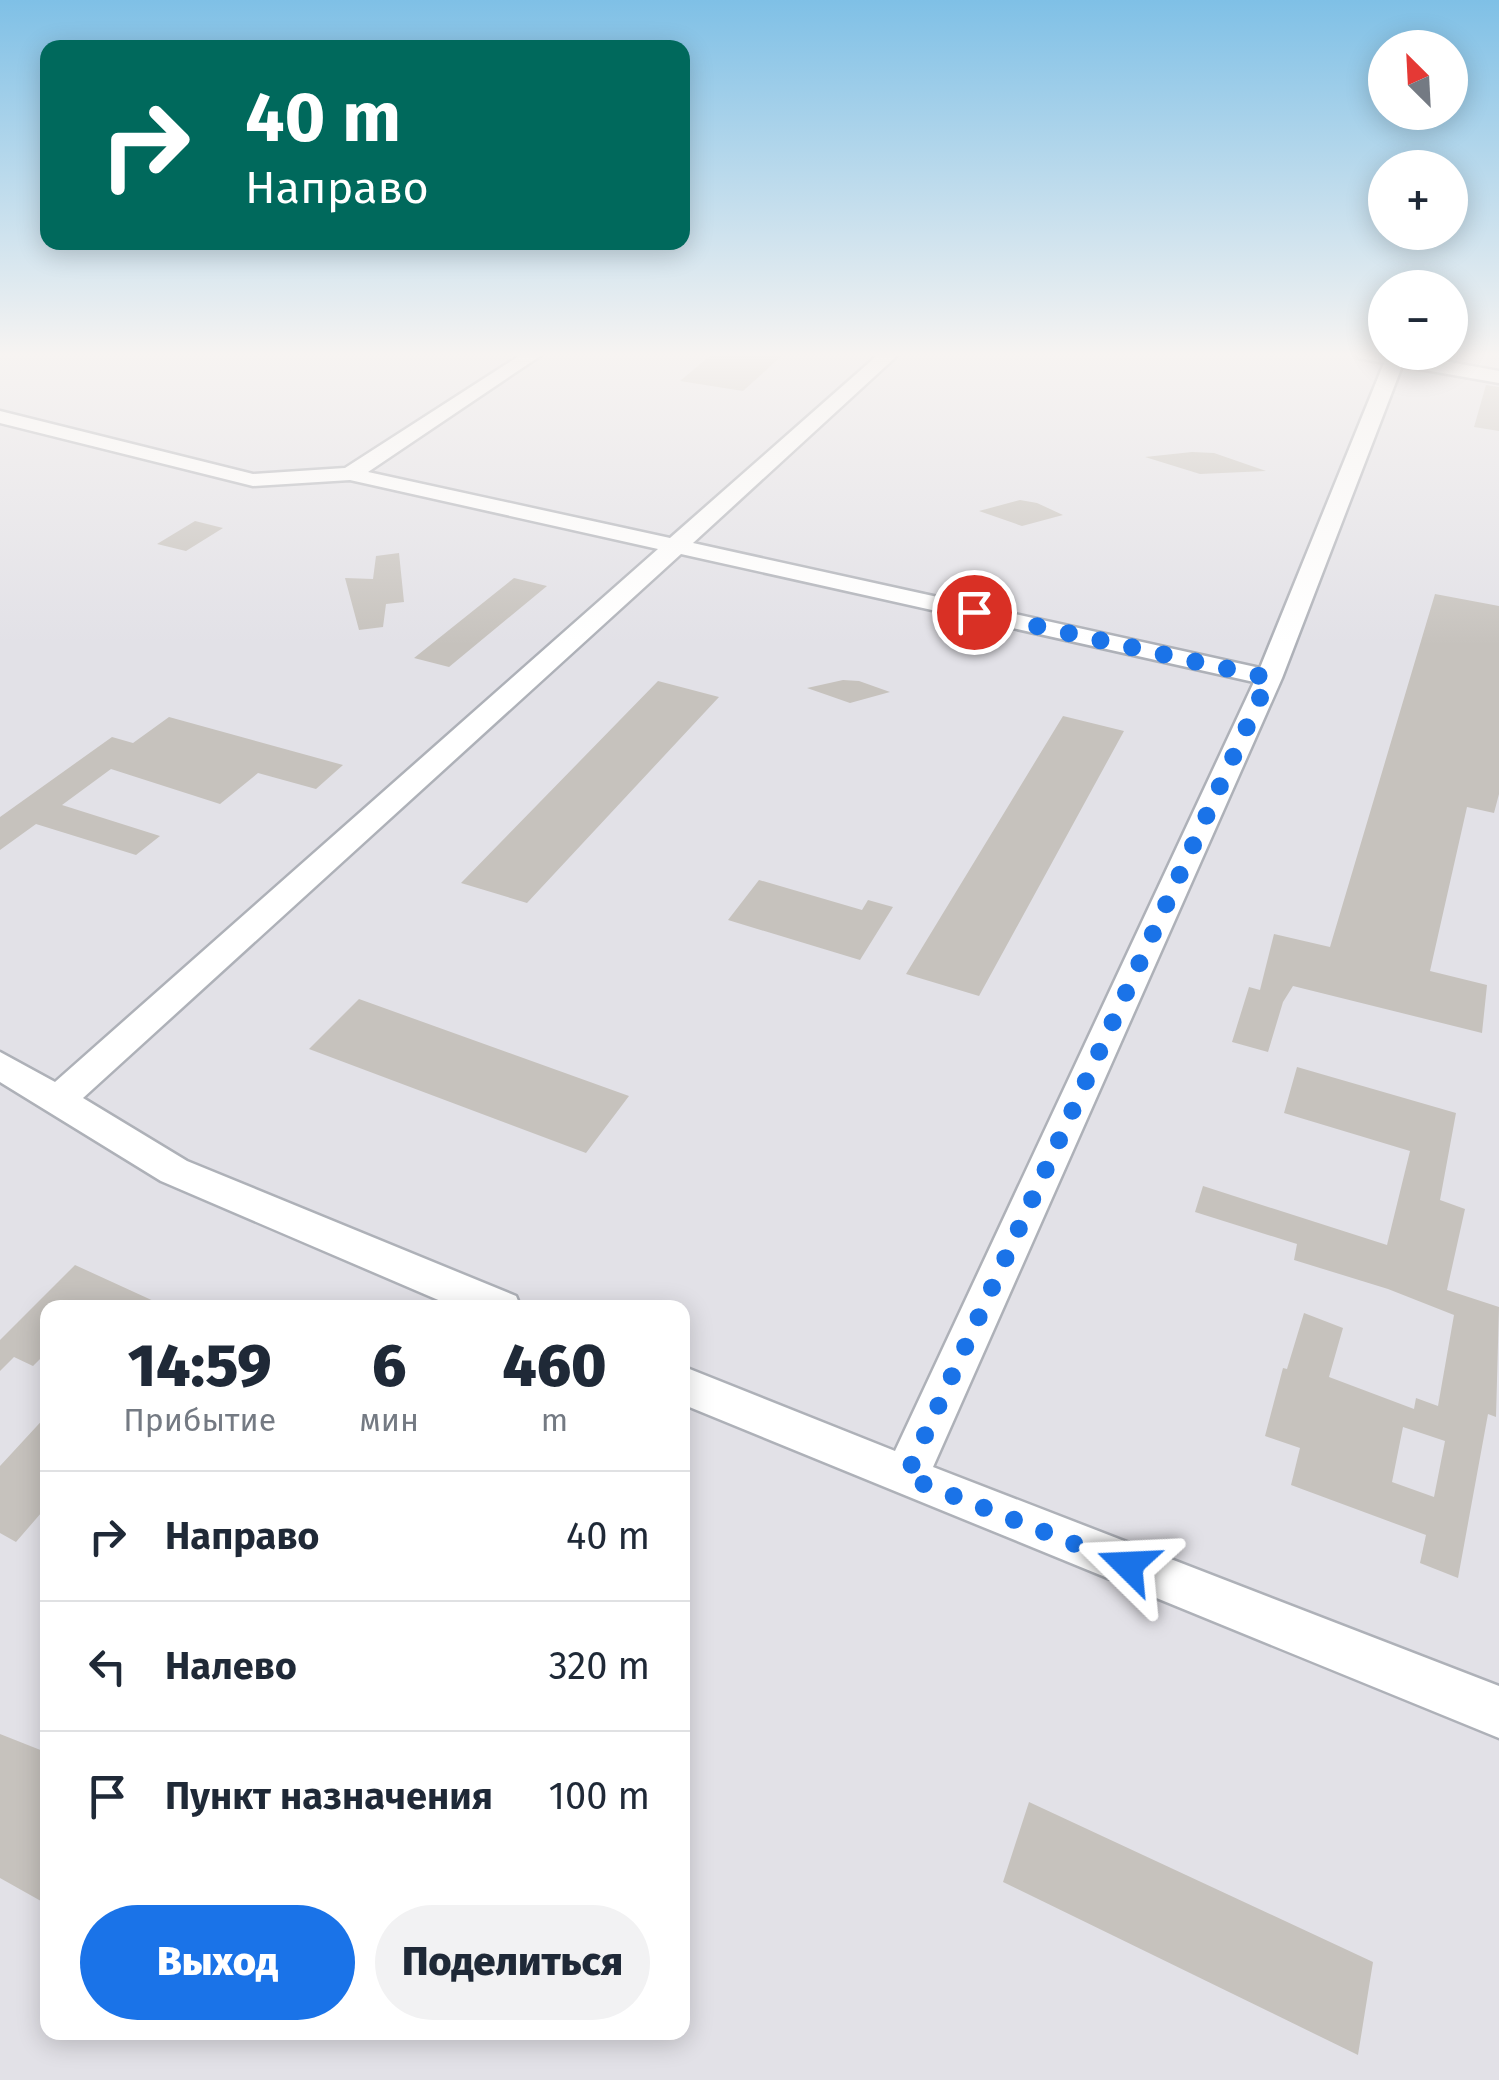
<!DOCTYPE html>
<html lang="ru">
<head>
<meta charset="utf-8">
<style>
  body { margin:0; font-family:"Fira Sans",sans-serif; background:#f2f2f3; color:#1f2937; height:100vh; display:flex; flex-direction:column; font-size:38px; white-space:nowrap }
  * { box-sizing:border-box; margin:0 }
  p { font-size:32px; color:#747a83 }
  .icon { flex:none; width:55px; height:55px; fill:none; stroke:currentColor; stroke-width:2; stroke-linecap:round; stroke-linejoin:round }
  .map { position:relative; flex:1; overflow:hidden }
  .details { position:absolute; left:40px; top:1300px; width:650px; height:740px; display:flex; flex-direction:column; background:#fff; border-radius:20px; box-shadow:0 5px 25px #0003 }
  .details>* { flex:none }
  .banner { position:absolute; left:40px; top:40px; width:650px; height:210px; border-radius:20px; box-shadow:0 5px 25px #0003; background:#00695c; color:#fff; overflow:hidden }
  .needle { width:65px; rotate:336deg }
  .buttons { position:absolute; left:1368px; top:30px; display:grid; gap:20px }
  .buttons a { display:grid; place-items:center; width:100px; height:100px; border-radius:50%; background:#fff; box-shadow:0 5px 25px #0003; font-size:50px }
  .pin { position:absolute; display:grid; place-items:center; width:85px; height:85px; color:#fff; margin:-42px; border:5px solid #fff; border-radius:50%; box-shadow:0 2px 10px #0007 }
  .me { position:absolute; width:110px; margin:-55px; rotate:291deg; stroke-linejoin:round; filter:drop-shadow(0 0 8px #0008) }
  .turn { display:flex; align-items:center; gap:35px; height:210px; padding:0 40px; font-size:45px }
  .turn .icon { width:130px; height:130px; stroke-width:2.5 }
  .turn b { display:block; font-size:70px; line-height:85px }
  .eta { display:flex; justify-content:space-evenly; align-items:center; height:170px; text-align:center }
  .eta b { font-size:60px; font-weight:800; line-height:70px }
  .action { display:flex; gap:20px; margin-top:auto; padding:20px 40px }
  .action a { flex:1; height:115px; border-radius:60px; background:#1a73e8; color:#fff; font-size:40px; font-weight:800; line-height:115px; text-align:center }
  .action a+a { background:#f2f2f3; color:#1f2937 }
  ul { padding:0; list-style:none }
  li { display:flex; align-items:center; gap:30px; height:130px; padding:0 40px; border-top:2px solid #e0e1e3 }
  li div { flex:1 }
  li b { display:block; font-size:38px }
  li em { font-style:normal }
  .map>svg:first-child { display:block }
  .industrial { fill:#e2e1e7; fill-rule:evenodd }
  .building { fill:#c6c2bd; fill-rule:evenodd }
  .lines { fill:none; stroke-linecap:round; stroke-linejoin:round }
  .minor-casing { stroke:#aeb1b8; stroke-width:5 }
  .minor { fill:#fff; fill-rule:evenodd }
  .route { stroke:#1a73e8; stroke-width:18; stroke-dasharray:0 32.4 }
</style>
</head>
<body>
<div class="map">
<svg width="1499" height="2080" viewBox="0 0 1499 2080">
  <rect width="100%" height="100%" fill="#ede7e2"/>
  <path class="industrial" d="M 0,354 L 1499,354 L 1499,2080 L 0,2080 ZM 48,1308 L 682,1308 L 682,2032 L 48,2032 Z"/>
  <path class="building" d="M 712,354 L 784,354 L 743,391 L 680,381 Z
    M 1486,385 L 1499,387 L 1499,431 L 1474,427 Z
    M 1192,452 L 1214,453 L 1266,471 L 1200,474 L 1145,457 Z
    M 1020,500 L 1037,503 L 1063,515 L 1022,526 L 979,511 Z
    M 195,521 L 223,528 L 186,551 L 157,544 Z
    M 399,553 L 404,602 L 386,604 L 383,627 L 359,630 L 345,578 L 373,579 L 376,556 Z
    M 514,578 L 547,586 L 449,667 L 414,658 Z
    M 1435,594 L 1499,606 L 1499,794 L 1494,813 L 1467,807 L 1430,971 L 1487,985 L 1482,1033 L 1293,986 L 1283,1002 L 1268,1052 L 1232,1042 L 1249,987 L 1260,990 L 1274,934 L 1330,947 Z
    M 843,680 L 859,681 L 890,692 L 850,703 L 807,688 Z
    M 658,681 L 719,697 L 527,903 L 461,883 Z
    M 1063,716 L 1124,731 L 979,996 L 906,974 Z
    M 169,717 L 343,765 L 316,789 L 258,773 L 220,804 L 111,769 L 62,805 L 160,836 L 136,855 L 36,824 L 0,850 L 0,817 L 112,737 L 133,743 Z
    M 759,880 L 862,910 L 868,900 L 893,907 L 860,960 L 728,920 Z
    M 359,999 L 629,1096 L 586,1153 L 309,1049 Z
    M 1297,1067 L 1456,1113 L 1440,1200 L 1465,1209 L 1447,1290 L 1499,1307 L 1496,1417 L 1488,1414 L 1458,1578 L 1420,1563 L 1426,1535 L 1291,1485 L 1300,1448 L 1265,1436 L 1283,1368 L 1287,1369 L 1304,1313 L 1343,1328 L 1329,1377 L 1414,1409 L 1416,1398 L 1438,1406 L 1454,1315 L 1388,1289 L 1294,1260 L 1297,1244 L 1195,1212 L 1203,1186 L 1387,1245 L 1410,1151 L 1284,1113 ZM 1403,1427 L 1445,1441 L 1434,1497 L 1392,1482 Z
    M 75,1265 L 169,1308 L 48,1308 L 48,1351 L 33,1366 L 14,1357 L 0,1371 L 0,1340 Z
    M 48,1414 L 48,1505 L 16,1542 L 0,1533 L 0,1466 Z
    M 0,1734 L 48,1753 L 48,1905 L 0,1878 Z
    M 1029,1802 L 1373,1962 L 1358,2055 L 1003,1882 Z"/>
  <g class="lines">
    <defs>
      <path id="minor" d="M 522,354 L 543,354 L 368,472 L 670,538 L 879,354 L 899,354 L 693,543 L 1260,668 L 1384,363 L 1358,358 L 1356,354 L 1406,354 L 1499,371 L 1499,383 L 1402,366 L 1282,678 L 933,1467 L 1499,1686 L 1499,1738 L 682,1404 L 682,1366 L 895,1451 L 1254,682 L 681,554 L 83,1098 L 187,1161 L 516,1296 L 521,1308 L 457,1308 L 161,1181 L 0,1082 L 0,1052 L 55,1082 L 658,549 L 350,480 L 253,486 L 0,423 L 0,411 L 253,474 L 345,468 Z"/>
    </defs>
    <use href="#minor" class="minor-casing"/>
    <use href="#minor" class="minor"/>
  </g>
  <linearGradient id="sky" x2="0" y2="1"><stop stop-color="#7fc0e6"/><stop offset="0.55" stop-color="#f7f4f2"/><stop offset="1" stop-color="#f7f4f2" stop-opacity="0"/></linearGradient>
  <rect width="1499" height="645" fill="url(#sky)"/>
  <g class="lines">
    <path class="route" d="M 974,612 L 1269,678 L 906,1477 L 1128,1565"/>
  </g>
</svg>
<div class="buttons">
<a><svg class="needle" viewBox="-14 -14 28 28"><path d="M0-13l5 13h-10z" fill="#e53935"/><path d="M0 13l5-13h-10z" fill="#747a83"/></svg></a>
<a>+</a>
<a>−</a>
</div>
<div class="pin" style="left:974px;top:612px;background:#d93025"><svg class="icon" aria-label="arrive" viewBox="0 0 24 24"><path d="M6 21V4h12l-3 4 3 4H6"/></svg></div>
<svg class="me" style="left:1128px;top:1565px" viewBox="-20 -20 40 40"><path d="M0-17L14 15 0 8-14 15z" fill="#1a73e8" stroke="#fff" stroke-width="4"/></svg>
<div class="banner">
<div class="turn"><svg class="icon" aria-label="right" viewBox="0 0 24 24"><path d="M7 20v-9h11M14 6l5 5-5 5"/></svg><div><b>40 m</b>Направо</div></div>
</div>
<section class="details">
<div class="eta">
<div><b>14:59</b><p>Прибытие</p></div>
<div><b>6</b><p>мин</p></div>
<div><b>460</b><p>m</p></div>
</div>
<ul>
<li><svg class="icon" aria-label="right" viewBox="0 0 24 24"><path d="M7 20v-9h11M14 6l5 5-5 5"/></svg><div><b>Направо</b></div><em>40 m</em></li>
<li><svg class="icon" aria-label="left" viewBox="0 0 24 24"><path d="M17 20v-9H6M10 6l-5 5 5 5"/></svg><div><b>Налево</b></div><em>320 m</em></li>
<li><svg class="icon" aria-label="arrive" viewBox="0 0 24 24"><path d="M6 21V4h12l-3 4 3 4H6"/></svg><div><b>Пункт назначения</b></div><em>100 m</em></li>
</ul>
<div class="action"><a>Выход</a><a>Поделиться</a></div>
</section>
</div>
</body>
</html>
